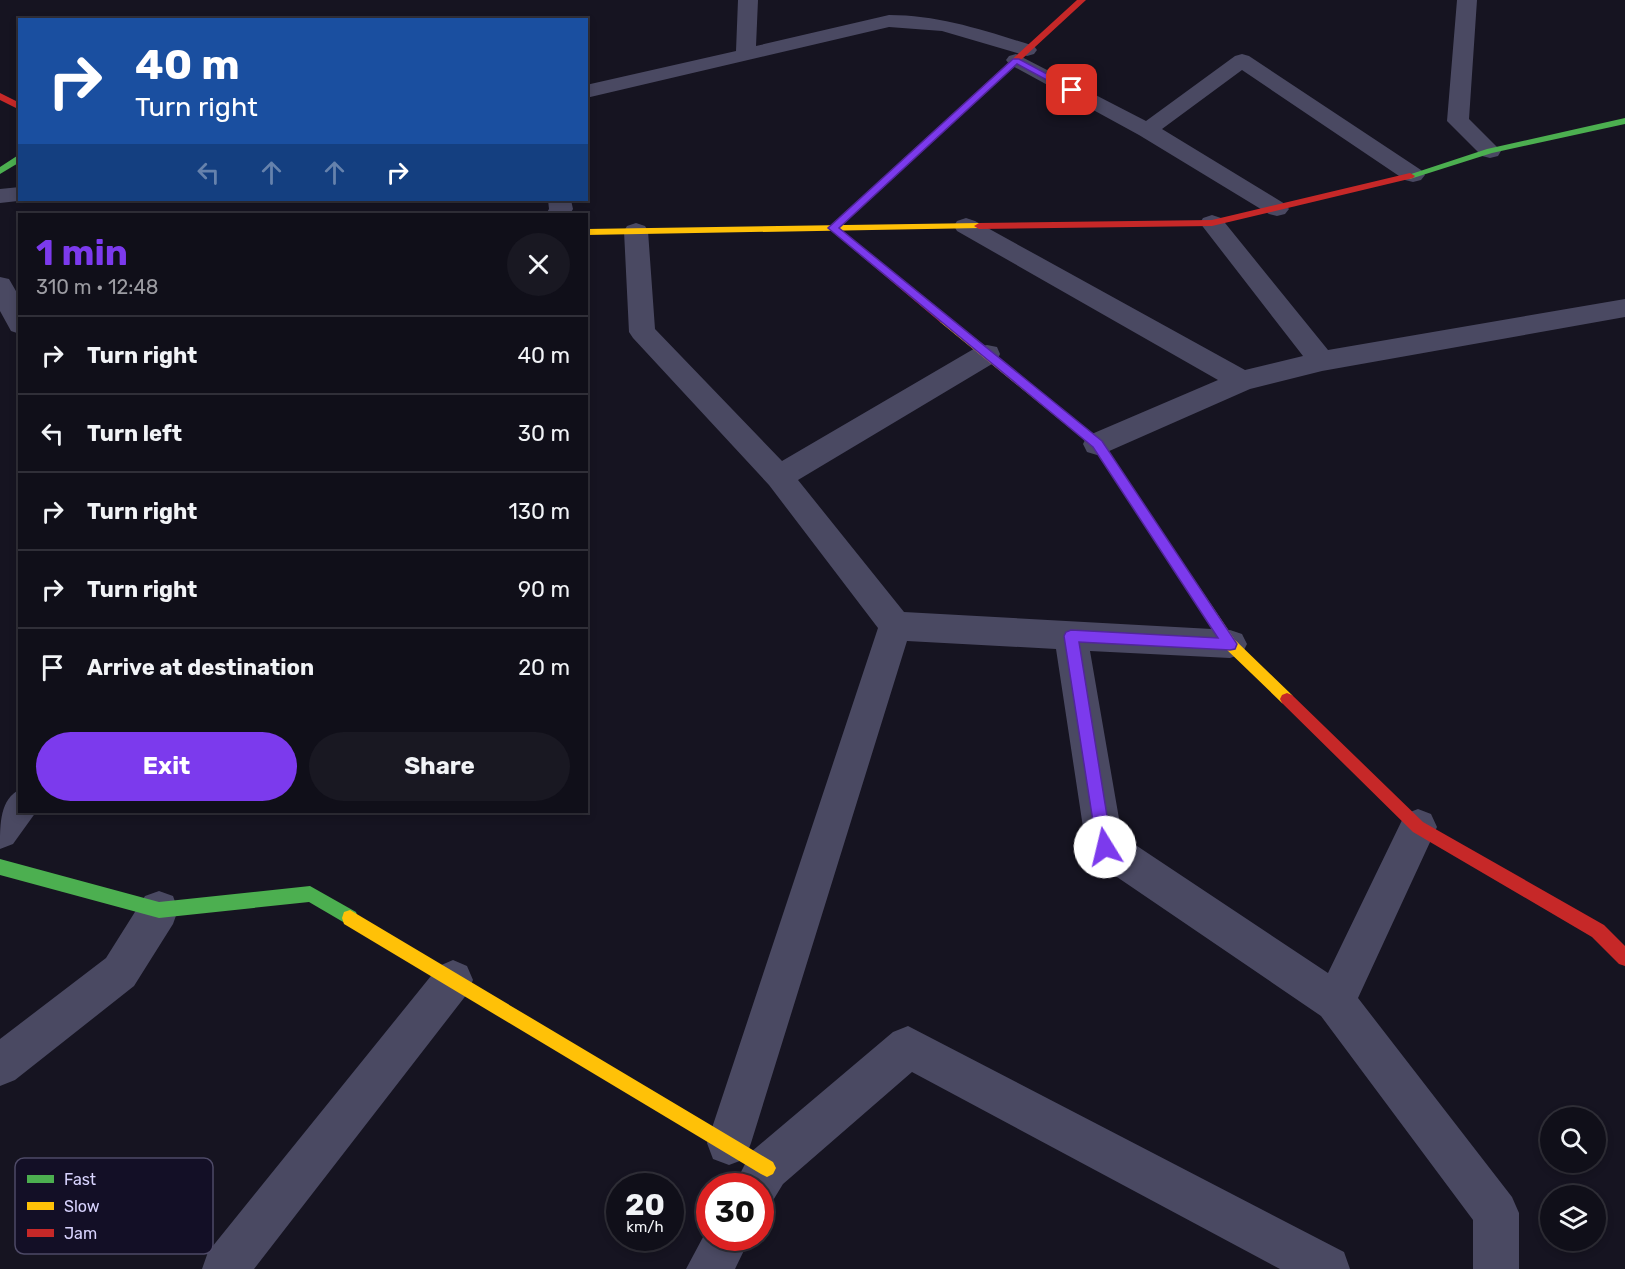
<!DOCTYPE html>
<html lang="en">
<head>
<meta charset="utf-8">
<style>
  body { margin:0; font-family:Rubik,sans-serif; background:#191822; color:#f1f3f6; height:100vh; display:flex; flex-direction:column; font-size:22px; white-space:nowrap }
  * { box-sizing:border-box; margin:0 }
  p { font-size:20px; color:#9c9ca2 }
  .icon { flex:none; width:33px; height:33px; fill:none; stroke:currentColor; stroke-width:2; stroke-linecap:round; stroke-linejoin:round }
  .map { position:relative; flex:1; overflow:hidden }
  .sheet { position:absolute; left:18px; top:213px; width:570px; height:600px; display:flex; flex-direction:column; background:#100f19; border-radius:0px; box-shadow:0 3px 9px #0003,0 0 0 2px #302f38 }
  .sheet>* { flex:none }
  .banner { position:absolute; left:18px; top:18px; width:570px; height:183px; border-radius:0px; box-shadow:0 3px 9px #0003,0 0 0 2px #302f38; background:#1a4fa0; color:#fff; overflow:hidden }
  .fabs { position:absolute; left:1540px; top:1107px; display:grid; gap:12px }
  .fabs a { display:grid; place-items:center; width:66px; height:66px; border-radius:50%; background:#100f19; box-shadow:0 3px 9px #0003,0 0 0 2px #302f38; font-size:30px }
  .speed { position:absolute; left:606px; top:1173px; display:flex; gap:12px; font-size:30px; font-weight:700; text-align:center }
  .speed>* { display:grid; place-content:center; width:78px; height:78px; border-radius:50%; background:#100f19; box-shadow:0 3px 9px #0003,0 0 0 2px #302f38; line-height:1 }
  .speed small { font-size:15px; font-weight:400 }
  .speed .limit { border:9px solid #d22; background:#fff; color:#111 }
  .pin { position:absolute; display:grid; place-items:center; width:51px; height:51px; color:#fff; margin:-26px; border-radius:12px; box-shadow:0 3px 9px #0006 }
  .me { position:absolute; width:66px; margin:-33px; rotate:351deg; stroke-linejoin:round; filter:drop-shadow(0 0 4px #0008) }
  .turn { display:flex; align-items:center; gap:21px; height:126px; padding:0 18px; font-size:27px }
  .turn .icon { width:78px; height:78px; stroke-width:2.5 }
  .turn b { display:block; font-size:42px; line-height:51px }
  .lanes { display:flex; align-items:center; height:57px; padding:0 18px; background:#0003; justify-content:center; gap:30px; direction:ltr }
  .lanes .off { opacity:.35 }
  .round { display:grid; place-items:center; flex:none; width:63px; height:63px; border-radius:32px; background:#191822 }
  .overview { display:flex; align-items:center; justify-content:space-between; height:102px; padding:0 18px }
  h1 { font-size:36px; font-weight:700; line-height:45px; color:#7c3aed }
  .cta { display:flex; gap:12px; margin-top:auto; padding:12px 18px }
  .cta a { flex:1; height:69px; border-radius:36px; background:#7c3aed; color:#fff; font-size:24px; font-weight:700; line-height:69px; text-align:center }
  .cta a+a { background:#191822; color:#f1f3f6 }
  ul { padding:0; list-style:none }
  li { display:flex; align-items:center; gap:18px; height:78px; padding:0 18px; border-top:2px solid #302f38 }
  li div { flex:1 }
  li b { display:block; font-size:22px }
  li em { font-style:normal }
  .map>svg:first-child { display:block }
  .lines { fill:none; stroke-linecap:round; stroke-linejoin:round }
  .street { fill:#4a4962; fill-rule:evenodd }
  .fast { fill:#4caf50; fill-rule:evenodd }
  .slow { fill:#ffc107; fill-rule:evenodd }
  .jam { fill:#c62828; fill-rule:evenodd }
  .route { fill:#7c3aed; stroke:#51269a; stroke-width:1.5 }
  .key { fill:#130f26; stroke:#4e4a67; stroke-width:1.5 }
  .key-label { font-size:16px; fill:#d9d4ff }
</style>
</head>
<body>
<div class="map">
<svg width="1625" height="1269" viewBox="0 0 1625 1269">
  <rect width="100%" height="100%" fill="#161421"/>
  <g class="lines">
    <path class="street" d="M 738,0 L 758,0 L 756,46 L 889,15 C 940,15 986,31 1034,46 L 1037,50 L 1034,54 L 1027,56 L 942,31 L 889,27 L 586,98 L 586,85 L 736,51 Z
      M 1457,0 L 1477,0 L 1469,119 L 1501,151 L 1498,156 L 1490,158 L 1482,156 L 1447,121 Z
      M 1016,54 L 1146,121 L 1235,56 L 1242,54 L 1249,56 L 1421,170 L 1425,175 L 1421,180 L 1413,182 L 1405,180 L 1242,70 L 1162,129 L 1285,204 L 1289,209 L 1285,214 L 1277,216 L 1269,214 L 1139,135 L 1009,64 L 1006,60 L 1009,56 Z
      M 20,187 L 20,200 L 27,200 L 0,203 L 0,189 Z
      M 548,200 L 571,200 L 573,209 L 570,214 L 546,214 L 549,209 Z
      M 1212,215 L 1221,218 L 1328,350 L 1625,299 L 1625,317 L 1322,371 L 1250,389 L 1107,452 L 1097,455 L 1087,452 L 1083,444 L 1087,436 L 1218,380 L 957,231 L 954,226 L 957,221 L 966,218 L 975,221 L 1245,370 L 1303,356 L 1200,223 L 1203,218 Z
      M 636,223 L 645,226 L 648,231 L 655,329 L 782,461 L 977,347 L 987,345 L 997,347 L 1000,354 L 997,361 L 798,480 L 904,612 L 1230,630 L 1242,634 L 1247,644 L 1242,654 L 1230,658 L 1090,651 L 1122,836 L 1328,973 L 1405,814 L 1418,809 L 1431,814 L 1437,827 L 1358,998 L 1512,1197 L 1519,1213 L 1519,1269 L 1473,1269 L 1473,1220 L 1321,1016 L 1092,860 L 1086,847 L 1056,649 L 907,641 L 751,1143 L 745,1159 L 729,1165 L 713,1159 L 707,1143 L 878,628 L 769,485 L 633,338 L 629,332 L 624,231 L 627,226 Z
      M 0,277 L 9,279 L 20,298 L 20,334 L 11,331 L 0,311 Z
      M 20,789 L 20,812 L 36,812 L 13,844 L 0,849 C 0,822 0,800 20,789 Z
      M 159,891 L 173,896 L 178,910 L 173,924 L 134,986 L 15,1080 L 0,1086 L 0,1039 L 106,958 L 145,896 Z
      M 453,960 L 467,966 L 473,980 L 467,994 L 254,1269 L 202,1269 L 208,1252 L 439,966 Z
      M 908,1026 L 1344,1252 L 1350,1269 L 1280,1269 L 912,1072 L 783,1184 L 772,1202 L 760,1207 L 760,1186 L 734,1186 L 751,1152 L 893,1032 Z
      M 710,1224 L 710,1238 L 750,1238 L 735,1269 L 686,1269 Z"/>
    <path class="fast" d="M 1625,118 L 1625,124 L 1492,153 L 1410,179 L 1405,176 L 1487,149 Z
      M 20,154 L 20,162 L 0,174 L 0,167 Z
      M 0,859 L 159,902 L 310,886 L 356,912 L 358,918 L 356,924 L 350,926 L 309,902 L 159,918 L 0,875 Z"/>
    <path class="slow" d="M 979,223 L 984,226 L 982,228 L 586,235 L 586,229 Z
      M 944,315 L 1101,441 L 1235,640 L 1292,695 L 1294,699 L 1292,703 L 1287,705 L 1282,703 L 1225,648 L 1093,447 L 940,322 L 939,319 Z
      M 350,910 L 773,1162 L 776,1168 L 773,1174 L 767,1177 L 761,1174 L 344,924 L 342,918 L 344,912 Z"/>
    <path class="jam" d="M 1077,0 L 1086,0 L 839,228 L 949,319 L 944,323 L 940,322 L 828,228 Z
      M 0,93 L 20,103 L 20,110 L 0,100 Z
      M 1410,173 L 1415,176 L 1413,178 L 1212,226 L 979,229 L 974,226 L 979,223 L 1212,220 Z
      M 1287,693 L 1292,695 L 1423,822 L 1604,925 L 1625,946 L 1625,966 L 1619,964 L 1592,937 L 1413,832 L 1282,703 L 1280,699 L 1282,695 Z"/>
  </g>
  <path class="route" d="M 1013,59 L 1019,59 L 1077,90 L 1069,92 L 1017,64 L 839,228 L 1102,441 L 1237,644 L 1235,649 L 1230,650 L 1079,642 L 1112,847 L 1110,852 L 1105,855 L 1099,852 L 1097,847 L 1064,636 L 1066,632 L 1071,630 L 1218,638 L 1093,447 L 828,228 Z"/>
  <rect x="15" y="1158" width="198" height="96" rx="9" class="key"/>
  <rect x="27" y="1175" width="27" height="8" fill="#4caf50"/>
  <rect x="27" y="1202" width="27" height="8" fill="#ffc107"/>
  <rect x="27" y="1229" width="27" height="8" fill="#c62828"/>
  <g class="key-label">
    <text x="64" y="1185">Fast</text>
    <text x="64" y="1212">Slow</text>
    <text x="64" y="1239">Jam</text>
  </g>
</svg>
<div class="fabs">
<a><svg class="icon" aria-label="search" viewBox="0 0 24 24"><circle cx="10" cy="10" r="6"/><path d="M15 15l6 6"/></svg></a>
<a><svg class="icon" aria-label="layers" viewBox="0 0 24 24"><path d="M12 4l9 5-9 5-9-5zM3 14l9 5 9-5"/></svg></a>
</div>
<div class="speed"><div>20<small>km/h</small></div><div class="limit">30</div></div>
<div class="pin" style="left:1072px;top:90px;background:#d93025"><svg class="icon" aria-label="arrive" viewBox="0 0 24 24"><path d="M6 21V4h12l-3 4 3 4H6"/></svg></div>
<svg class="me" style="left:1105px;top:847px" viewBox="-20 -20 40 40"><circle r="19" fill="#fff"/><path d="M0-13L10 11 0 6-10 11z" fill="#7c3aed"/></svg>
<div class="banner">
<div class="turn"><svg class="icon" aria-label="right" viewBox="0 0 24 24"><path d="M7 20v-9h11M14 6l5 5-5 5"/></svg><div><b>40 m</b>Turn right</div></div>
<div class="lanes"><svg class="icon off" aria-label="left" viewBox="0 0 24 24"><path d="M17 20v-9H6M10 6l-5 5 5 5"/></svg><svg class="icon off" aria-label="ahead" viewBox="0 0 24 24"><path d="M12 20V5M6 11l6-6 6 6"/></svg><svg class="icon off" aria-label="ahead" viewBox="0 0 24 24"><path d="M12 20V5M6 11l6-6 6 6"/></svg><svg class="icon" aria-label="right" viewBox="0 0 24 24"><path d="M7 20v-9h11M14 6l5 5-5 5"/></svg></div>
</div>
<section class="sheet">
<div class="overview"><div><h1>1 min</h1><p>310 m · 12:48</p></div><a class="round"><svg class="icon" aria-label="close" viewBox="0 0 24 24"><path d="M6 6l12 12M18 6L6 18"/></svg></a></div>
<ul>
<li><svg class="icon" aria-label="right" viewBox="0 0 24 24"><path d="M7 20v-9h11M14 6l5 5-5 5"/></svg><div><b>Turn right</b></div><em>40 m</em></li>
<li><svg class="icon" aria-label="left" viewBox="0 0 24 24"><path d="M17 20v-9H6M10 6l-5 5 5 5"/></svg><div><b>Turn left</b></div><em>30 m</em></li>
<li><svg class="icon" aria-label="right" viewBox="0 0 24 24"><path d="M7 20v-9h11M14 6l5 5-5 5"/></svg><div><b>Turn right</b></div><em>130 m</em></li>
<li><svg class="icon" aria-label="right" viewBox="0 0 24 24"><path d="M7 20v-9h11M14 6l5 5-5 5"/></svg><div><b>Turn right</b></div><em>90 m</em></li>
<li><svg class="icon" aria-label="arrive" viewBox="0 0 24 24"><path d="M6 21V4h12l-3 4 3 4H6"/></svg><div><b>Arrive at destination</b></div><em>20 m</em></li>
</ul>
<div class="cta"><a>Exit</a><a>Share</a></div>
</section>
</div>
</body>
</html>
